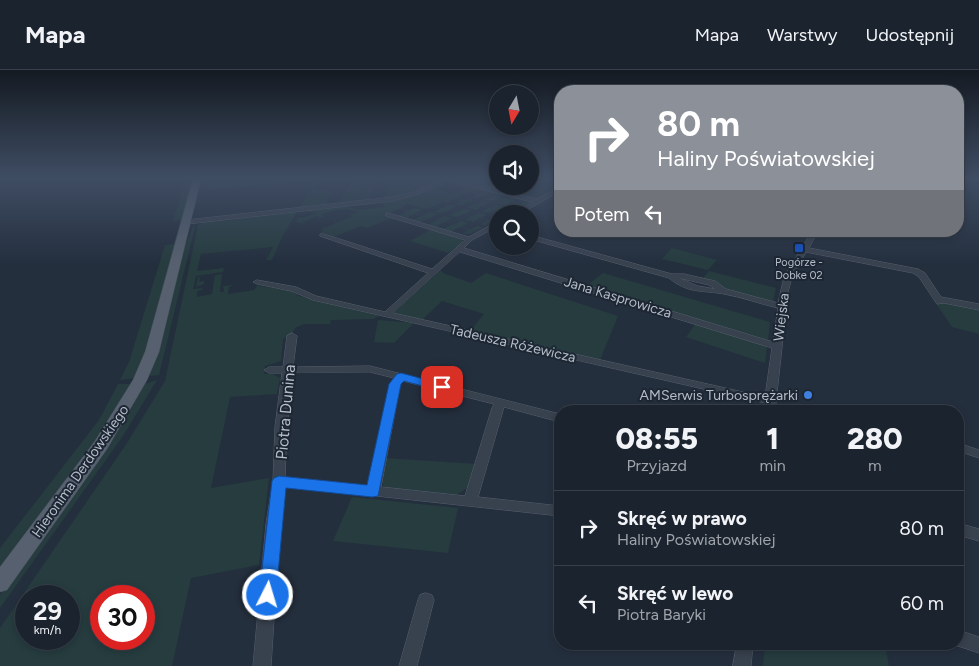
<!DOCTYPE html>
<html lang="pl">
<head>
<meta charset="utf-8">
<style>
  body { margin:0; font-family:Figtree,sans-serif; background:#282f3a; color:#f1f3f6; height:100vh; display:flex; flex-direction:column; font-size:19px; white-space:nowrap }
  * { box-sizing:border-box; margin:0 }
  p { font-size:16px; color:#a0a4aa }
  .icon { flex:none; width:28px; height:28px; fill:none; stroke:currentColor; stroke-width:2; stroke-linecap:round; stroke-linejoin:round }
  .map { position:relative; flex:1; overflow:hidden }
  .sheet { position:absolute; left:554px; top:335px; width:410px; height:245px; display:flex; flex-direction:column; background:#1b232e; border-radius:20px; box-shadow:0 2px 8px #0003,0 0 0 1px #39404a }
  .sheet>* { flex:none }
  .hud { position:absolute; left:554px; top:15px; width:410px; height:152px; border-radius:20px; box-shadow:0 2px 8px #0003,0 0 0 1px #39404a; background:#8c9099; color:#fff; overflow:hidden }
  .needle { width:32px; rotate:190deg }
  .controls { position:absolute; left:489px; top:15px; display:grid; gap:10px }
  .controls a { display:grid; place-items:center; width:50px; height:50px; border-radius:50%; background:#1b232e; box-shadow:0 2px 8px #0003,0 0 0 1px #39404a; font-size:25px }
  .speed { position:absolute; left:15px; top:515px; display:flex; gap:10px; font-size:25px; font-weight:700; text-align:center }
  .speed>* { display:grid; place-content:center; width:65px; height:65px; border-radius:50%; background:#1b232e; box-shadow:0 2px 8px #0003,0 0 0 1px #39404a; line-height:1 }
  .speed small { font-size:12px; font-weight:400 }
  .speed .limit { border:8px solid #d22; background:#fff; color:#111 }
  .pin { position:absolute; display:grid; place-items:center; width:42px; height:42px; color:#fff; margin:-21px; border-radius:10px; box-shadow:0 2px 8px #0006 }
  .me { position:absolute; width:55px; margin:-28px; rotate:5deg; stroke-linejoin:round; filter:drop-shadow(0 0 4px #0008) }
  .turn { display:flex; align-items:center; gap:18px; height:105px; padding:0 20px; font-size:22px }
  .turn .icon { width:65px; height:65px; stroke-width:2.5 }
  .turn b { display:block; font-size:35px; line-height:42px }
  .then { display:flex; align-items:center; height:48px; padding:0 20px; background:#0003; gap:10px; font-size:19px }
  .eta { display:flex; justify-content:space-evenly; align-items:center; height:85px; text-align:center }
  .eta b { font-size:30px; font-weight:800; line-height:35px }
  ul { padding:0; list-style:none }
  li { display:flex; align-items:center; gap:15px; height:75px; padding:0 20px; border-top:1px solid #39404a }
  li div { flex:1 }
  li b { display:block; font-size:19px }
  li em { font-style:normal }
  header { display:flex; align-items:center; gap:30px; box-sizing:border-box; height:70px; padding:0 25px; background:#1b232e; border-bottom:1px solid #39404a }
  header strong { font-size:24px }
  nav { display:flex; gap:28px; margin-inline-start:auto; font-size:18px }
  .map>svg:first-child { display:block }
  .green { fill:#263c3f; fill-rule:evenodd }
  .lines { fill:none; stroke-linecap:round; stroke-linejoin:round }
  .minor-casing { stroke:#565f6c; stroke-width:1 }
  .major-casing { stroke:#414a57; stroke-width:1 }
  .minor { fill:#38414e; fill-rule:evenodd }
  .major { fill:#56606e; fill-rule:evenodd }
  .route { fill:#1a73e8; stroke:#114b97 }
  .transit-dot { fill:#1a4fb4; stroke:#1d2633; stroke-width:2 }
  .shop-dot { fill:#3f7fe0; stroke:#1d2633; stroke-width:2 }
  .labels { text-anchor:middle; stroke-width:4; stroke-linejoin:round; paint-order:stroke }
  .far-poi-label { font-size:11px; fill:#b4bcc9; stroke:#1d2633 }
  .street-label { font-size:14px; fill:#b4bcc9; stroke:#1d2633 }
  .poi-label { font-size:14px; fill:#b4bcc9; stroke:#1d2633; text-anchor:end }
  .near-street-label { font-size:16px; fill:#b4bcc9; stroke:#1d2633 }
</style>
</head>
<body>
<header>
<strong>Mapa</strong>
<nav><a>Mapa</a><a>Warstwy</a><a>Udostępnij</a></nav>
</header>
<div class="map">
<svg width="979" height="596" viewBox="0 0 979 596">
  <rect width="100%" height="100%" fill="#242f3e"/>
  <path class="green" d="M 186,109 L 194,109 L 182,150 L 173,151 Z
    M 208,109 L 323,109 L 314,118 L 315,120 L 335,120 L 321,121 L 333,122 L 328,128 L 327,135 L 298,139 L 318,109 L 207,120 L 206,124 Z
    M 354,109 L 360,109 L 358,112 L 370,112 L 372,109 L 377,109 L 375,114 L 358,114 L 357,116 L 374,117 L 369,126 L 370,131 L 340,134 L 340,131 Z
    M 394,109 L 409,109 L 411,112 L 412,109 L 430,114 C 415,121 398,128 379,129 L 384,128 L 390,111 L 405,110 Z
    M 454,109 L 497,109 L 498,116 L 519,116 L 501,121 Z
    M 450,111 L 438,118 L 449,124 L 464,120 L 460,116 L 449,113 L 452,112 L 471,117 L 462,123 L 472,117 L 478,118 L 471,122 L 488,123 L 485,125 C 491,127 495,125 502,126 L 498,128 C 505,130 510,128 516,130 L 513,132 L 521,134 L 524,132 L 518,129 L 519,128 L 531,132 L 518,138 L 512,137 L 519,134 L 511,132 L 507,135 L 499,134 L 505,130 C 497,128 492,132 484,130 L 491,127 L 483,125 L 478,128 L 471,127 L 477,124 L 470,122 L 465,125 L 459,125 L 461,126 L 455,129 C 463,131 468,128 476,130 L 469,132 L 476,134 L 483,131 L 488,133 L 482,136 L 490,138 L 497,135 L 504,137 L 497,140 L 505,142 L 512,139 L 516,140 L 508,144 L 502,144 L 504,142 L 496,140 L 489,143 L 482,141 L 489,138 L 481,136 L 476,140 L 467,137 L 475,134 L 467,132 L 462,136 L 455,134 L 461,131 L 454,129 L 448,132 L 439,131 L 442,133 L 435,136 L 442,138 L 450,135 L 456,136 L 450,140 L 457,142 L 464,139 L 471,140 L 465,144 L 472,146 L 480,143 L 487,145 L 480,148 L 489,150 L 495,147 L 497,147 L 485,156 L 481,154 L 487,150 L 479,148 L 474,152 L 465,150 L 471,146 L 464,144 L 457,147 L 449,146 L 456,142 L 449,140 L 441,143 L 434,142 L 441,138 L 434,136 L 426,139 L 407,134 L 400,139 L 407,141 L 414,138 L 423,140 L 415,143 L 422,146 L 430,142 L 437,144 L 430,148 L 437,150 L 445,146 L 452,148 L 445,152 L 453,155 L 461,151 L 468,153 L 461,157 L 470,159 L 477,156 L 483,157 L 470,164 L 462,163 L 469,160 L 460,157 L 451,162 L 442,159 L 452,155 L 444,152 L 436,157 L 428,155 L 436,150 L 429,148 L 420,153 L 412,150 L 421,146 L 414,144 L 406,148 L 397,146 L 406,142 L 399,139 L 386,144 L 398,149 L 391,148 L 367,158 L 361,156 L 333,167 L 326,163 L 321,163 L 323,160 L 321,159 L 336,153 L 333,151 L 339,152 L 353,146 L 349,145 L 345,146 L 359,142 C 345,137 335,139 321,145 L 324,146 L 328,145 L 318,149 L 320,147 L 317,146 L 302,152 L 305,154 L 310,152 L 305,154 L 296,152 L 298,147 L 303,148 L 317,143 L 304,141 L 346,136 L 359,140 L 384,137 L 383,132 L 411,126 Z
    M 297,142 L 283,165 L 272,190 L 266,190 L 273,177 L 201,184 L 197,201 L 224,198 L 223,202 L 196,206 L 193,219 L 203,218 L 202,220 L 197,221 L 197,227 L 212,224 L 215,205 L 200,207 L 199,212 L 204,211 L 204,214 L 196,217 L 198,207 L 222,204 L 220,222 L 224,222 L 223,216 L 234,215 L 229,217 L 228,224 L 254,220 L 259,213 L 258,216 L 289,220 L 299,226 L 380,246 L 373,249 L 331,250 L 330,254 L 304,254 L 295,258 L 292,264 L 283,269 L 281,291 L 265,296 L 264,304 L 272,304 L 280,308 L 277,324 L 230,327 L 211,418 L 269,408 L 259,495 L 191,508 L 172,596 L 0,596 L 0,558 L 127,373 L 165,311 L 198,155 C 214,146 225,154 243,148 ZM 26,526 L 69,526 L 69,569 L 26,569 ZM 101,526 L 144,526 L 144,569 L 101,569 Z
    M 193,157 L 195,157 L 159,305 L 151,306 L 148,304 L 182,184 Z
    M 432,159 L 461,168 L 463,172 L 448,183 L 410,171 Z
    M 174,174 L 176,178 L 154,261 L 135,308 L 120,310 L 129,292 L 165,175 Z
    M 672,178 L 717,190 L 708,200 L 662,189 Z
    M 441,200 L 443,203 L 471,213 L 486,203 L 618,246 L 600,290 L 470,261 L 484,244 L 442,231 L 422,250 L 393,243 Z
    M 709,201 L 776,218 L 773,232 L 730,221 L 716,212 L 702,209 Z
    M 603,203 L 770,252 L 768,270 L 586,216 Z
    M 933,229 L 979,238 L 979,264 L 952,257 Z
    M 378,250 L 414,253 L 394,273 L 374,272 Z
    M 696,253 L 767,276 L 765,293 L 686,267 Z
    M 157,310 L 123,366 L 0,538 L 0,525 L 111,369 L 130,341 L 144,314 Z
    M 118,314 L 132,314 L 110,354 L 0,503 L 0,478 L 99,350 Z
    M 385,388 L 476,394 L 470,416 L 455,426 L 388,420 C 376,412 382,400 385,388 Z
    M 352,427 L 458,438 L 448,483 L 333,471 Z
    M 765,574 L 885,574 L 889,596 L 763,596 Z"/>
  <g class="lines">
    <defs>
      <path id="minor" d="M 441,109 L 453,109 L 537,129 L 560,117 L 560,121 L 520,144 L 512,144 L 533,132 L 446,111 L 418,124 L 393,131 L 187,154 L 184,152 L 187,150 L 393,127 L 414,122 Z
        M 973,109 L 979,109 L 979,110 L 976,111 Z
        M 388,143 L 469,167 L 498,151 L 498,156 L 472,170 L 464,178 L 773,272 L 778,238 C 760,234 742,227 724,224 C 703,220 688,224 669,208 L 530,169 L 530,165 L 672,204 L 684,204 L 715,211 L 726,219 L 778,233 L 784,207 L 812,161 L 818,161 L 809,178 L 918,199 L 925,203 L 941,227 L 979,234 L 979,240 L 944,233 L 937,234 L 919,207 L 913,203 L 806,182 L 792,207 L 788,222 L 775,341 L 764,341 L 765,333 L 313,230 L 291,221 L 257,214 L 253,212 L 257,210 L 296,217 L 316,226 L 385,242 L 428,203 L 320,166 L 320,164 L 324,164 L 432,199 L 465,170 L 386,146 L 386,144 ZM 460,182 L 772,278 L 765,327 L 393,243 ZM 679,208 L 709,215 L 715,219 L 698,216 Z
        M 292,263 L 297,266 L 293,297 L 370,296 L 560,344 L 560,352 L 504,337 L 478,427 L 560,436 L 560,446 L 285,416 L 280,454 L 271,596 L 253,596 L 266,454 L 273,411 L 275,357 L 282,303 L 269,303 L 264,300 L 269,297 L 283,297 L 287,266 ZM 370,302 L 394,308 L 390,314 L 368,416 L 285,407 L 287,357 L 293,303 ZM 403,311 L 494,334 L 492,338 L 465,426 L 381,417 L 400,315 Z
        M 958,373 L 979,380 L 979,388 L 958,381 Z
        M 958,453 L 979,459 L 979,471 L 958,465 Z
        M 426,523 L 432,525 L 434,530 L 417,596 L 399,596 L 418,530 L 420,525 Z
        M 958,560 L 979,567 L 979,583 L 952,574 L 958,574 Z
        M 737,574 L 753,574 L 751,596 L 733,596 Z"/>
      <path id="major" d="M 193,109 L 201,109 L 159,282 L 147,310 L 107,379 L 7,520 L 0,522 L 0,497 L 95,371 L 133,310 L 145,282 Z"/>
    </defs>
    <use href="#minor" class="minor-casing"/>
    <use href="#major" class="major-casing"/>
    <use href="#minor" class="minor"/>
    <use href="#major" class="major"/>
  </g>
  <linearGradient id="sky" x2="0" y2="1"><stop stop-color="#141a22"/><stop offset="0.56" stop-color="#3f4d63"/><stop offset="1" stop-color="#3f4d63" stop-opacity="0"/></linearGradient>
  <rect width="979" height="193" fill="url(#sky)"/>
  <path class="route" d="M 401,303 L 446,315 L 448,317 L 442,321 L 404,311 L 401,314 L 378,426 L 372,427 L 286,418 L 276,525 L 274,531 L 268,533 L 261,531 L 259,525 L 272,411 L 274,408 L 279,406 L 367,415 L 389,314 L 397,304 Z"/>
  <rect class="transit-dot" x="794" y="173" width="10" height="10" rx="2.5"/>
  <circle class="shop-dot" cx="808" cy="325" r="5"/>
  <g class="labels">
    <g class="far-poi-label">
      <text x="799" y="196">Pogórze -<tspan x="799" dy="13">Dobke 02</tspan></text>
    </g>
    <g class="street-label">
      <text transform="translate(618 227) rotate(17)" y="5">Jana Kasprowicza</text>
      <text transform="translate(781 247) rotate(-83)" y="5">Wiejska</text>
      <text transform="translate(513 273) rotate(13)" y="5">Tadeusza Różewicza</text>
      <text transform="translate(80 401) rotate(-55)" y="5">Hieronima Derdowskiego</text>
    </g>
    <g class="poi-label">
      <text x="798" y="330">AMSerwis Turbosprężarki</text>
    </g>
    <g class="near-street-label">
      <text transform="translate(285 342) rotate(-85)" y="6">Piotra Dunina</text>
    </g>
  </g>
</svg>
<div class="controls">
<a><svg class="needle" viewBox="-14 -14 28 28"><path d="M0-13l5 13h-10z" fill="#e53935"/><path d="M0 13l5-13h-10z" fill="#a0a4aa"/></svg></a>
<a><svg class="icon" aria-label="sound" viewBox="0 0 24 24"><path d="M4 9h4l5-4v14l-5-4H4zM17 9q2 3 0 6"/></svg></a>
<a><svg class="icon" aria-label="search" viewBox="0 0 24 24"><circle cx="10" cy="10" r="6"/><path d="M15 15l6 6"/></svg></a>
</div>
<div class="speed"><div>29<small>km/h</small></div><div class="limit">30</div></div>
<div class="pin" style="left:442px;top:317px;background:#d93025"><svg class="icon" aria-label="arrive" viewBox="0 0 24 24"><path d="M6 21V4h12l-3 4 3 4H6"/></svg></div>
<svg class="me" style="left:268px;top:525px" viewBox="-20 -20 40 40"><circle r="17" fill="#1a73e8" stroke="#fff" stroke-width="3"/><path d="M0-11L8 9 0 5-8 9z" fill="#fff"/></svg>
<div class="hud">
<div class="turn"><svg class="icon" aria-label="right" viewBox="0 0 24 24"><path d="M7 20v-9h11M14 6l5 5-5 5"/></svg><div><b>80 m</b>Haliny Poświatowskiej</div></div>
<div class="then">Potem<svg class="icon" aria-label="left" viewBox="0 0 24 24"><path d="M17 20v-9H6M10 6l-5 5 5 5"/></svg></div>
</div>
<section class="sheet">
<div class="eta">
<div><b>08:55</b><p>Przyjazd</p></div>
<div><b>1</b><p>min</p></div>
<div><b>280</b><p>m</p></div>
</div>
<ul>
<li><svg class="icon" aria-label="right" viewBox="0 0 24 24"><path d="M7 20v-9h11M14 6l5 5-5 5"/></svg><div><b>Skręć w prawo</b><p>Haliny Poświatowskiej</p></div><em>80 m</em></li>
<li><svg class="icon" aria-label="left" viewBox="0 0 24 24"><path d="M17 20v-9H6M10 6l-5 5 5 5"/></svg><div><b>Skręć w lewo</b><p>Piotra Baryki</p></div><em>60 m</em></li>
</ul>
</section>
</div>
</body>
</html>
